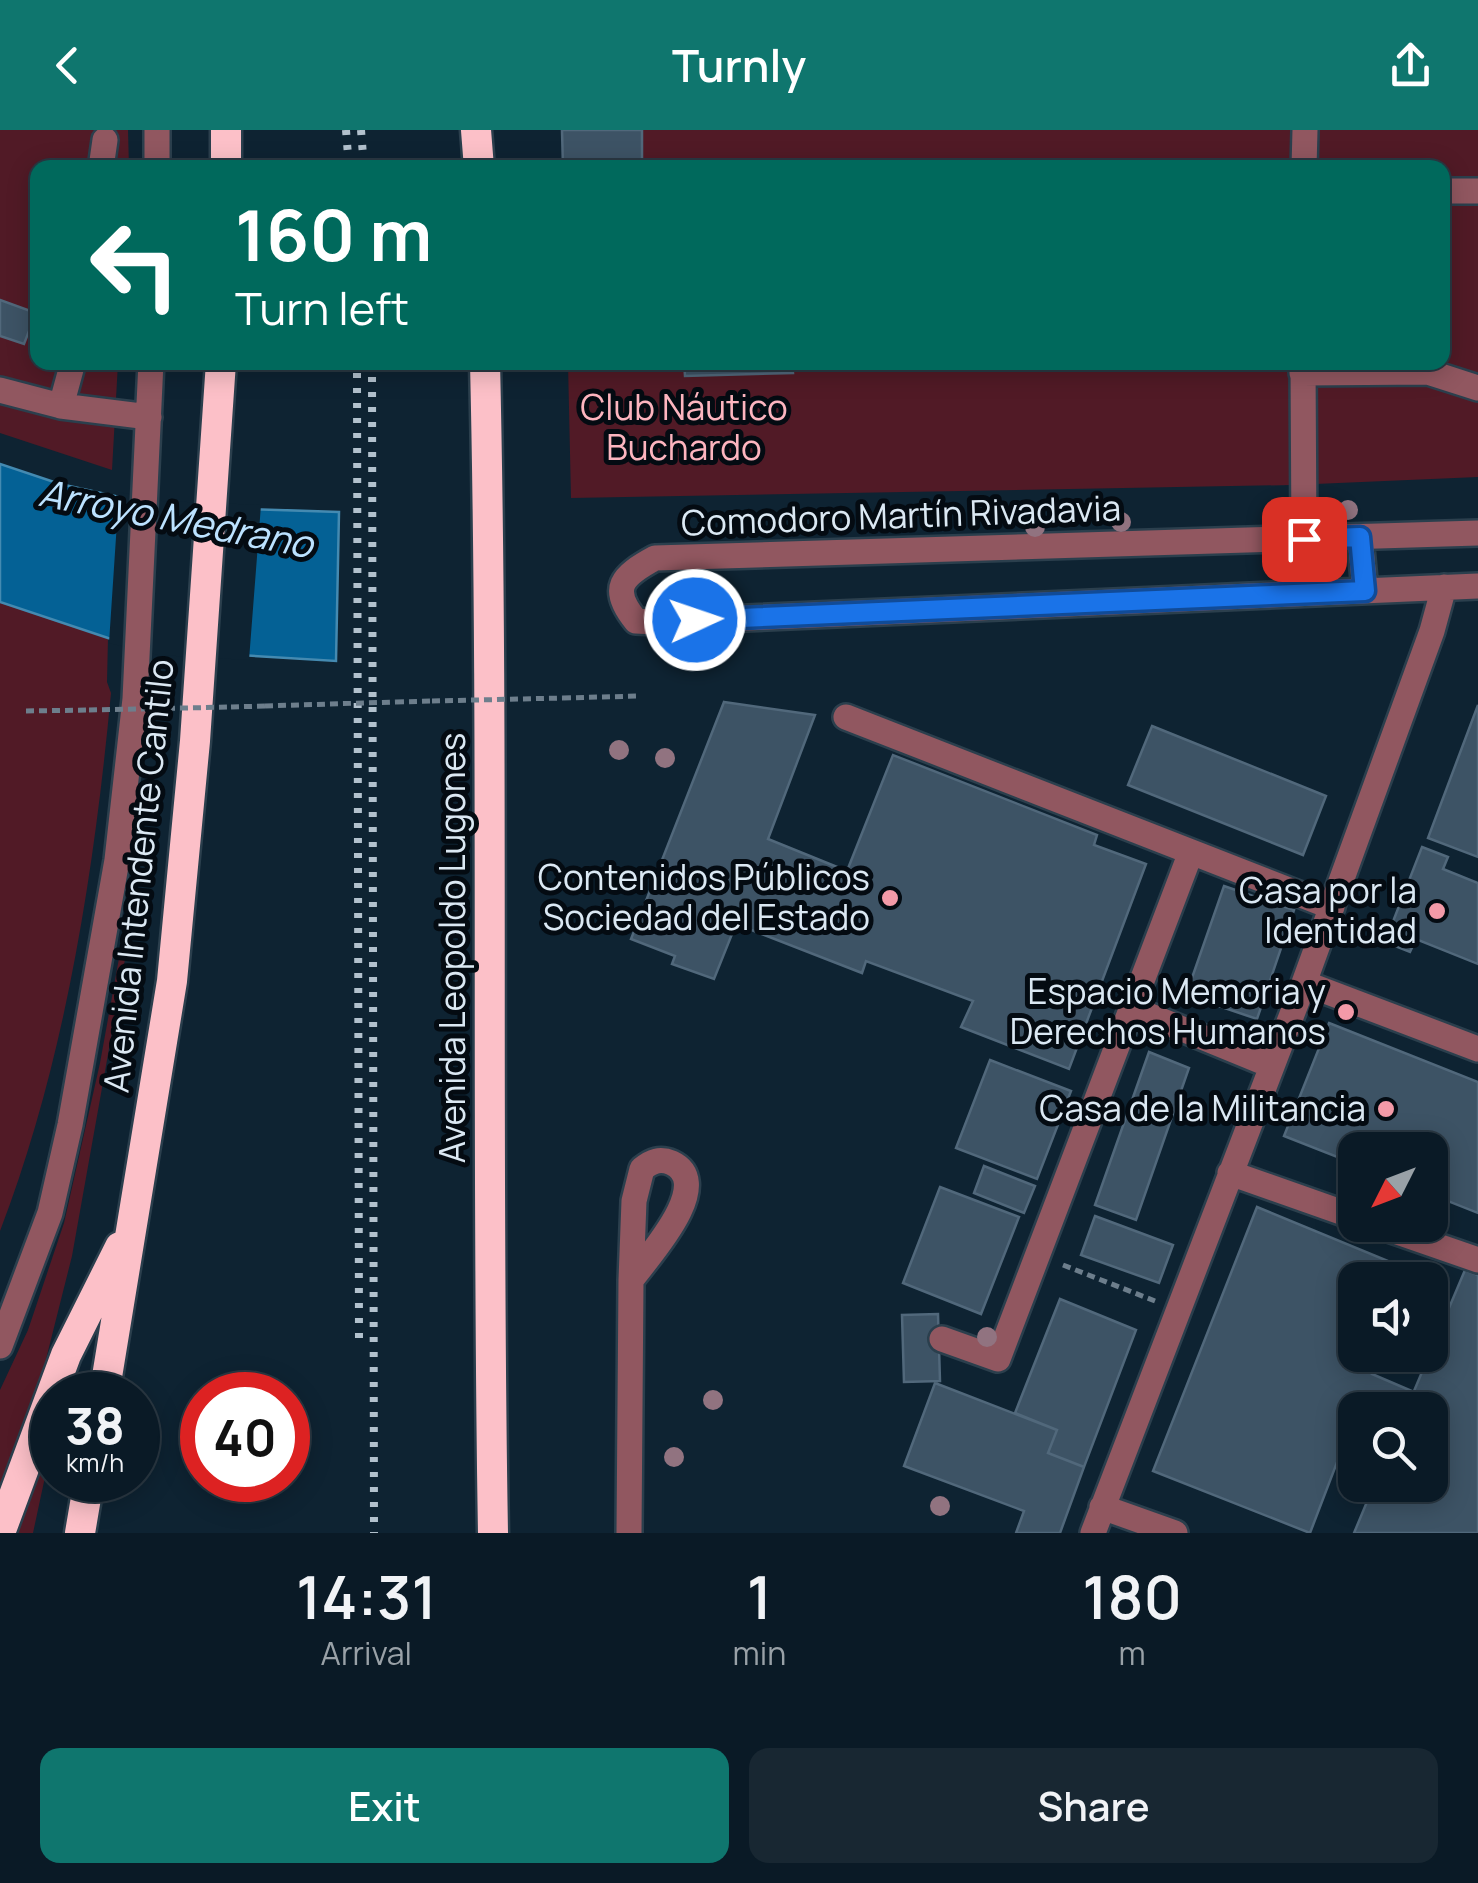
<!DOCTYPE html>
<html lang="en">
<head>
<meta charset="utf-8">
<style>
  body { margin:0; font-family:Manrope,sans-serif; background:#182732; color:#f1f3f6; height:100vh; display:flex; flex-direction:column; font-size:38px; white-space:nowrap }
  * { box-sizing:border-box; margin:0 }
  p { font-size:32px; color:#99a1a7 }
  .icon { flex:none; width:55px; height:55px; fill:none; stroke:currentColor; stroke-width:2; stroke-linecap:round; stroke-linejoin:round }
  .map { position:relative; height:1403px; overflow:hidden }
  .side { display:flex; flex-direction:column; background:#0a1a26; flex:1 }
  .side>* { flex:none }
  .banner { position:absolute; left:30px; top:30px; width:1420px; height:210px; border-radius:20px; box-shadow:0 5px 25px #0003,0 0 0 2px #2a3843; background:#00695c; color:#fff; overflow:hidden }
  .needle { width:65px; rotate:228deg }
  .controls { position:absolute; left:1338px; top:1002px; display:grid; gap:20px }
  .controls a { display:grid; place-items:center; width:110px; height:110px; border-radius:20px; background:#0a1a26; box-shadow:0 5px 25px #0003,0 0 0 2px #2a3843; font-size:50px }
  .speed { position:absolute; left:30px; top:1242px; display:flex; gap:20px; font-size:50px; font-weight:700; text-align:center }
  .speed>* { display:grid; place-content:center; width:130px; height:130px; border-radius:50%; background:#0a1a26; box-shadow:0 5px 25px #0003,0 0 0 2px #2a3843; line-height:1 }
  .speed small { font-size:25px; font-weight:400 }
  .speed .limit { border:15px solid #d22; background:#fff; color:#111 }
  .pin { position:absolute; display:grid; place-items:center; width:85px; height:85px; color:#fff; margin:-42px; border-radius:20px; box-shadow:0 5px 15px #0006 }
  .me { position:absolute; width:110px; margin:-55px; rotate:87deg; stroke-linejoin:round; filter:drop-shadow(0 0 8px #0008) }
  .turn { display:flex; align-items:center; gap:35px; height:210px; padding:0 40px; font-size:45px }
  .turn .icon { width:130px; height:130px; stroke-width:2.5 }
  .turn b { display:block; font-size:70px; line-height:85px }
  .eta { display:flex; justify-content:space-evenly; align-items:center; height:170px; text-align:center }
  .eta b { font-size:60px; font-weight:600; line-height:70px }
  .cta { display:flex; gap:20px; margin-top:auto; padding:20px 40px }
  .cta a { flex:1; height:115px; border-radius:20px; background:#0f766e; color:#fff; font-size:40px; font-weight:600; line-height:115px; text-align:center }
  .cta a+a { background:#182732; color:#f1f3f6 }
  header { display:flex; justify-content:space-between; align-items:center; height:130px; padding:0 40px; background:#0f766e; color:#fff; font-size:45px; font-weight:600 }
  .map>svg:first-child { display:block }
  .green { fill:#511a26 }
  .water { fill:#046195; stroke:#448ab1; stroke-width:2.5 }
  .pier { fill:#0e2332 }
  .building { fill:#3d5365; stroke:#51687b; stroke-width:2.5 }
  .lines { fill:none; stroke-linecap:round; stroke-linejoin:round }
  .minor-casing { stroke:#2b3f4d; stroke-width:30 }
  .highway-casing { stroke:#2b3f4d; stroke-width:35 }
  .path { stroke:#6d7e8c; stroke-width:5; stroke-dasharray:8 5; stroke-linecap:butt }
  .minor { stroke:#915760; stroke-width:25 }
  .highway { stroke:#fcc0c8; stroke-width:30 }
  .rail { stroke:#b2c1cd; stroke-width:8; stroke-dasharray:5 10; stroke-linecap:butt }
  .path-bridge { stroke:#6d7e8c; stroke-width:5; stroke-dasharray:8 5; stroke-linecap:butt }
  .tree { fill:#917380 }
  .route-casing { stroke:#114b97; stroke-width:25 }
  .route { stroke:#1a73e8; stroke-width:18 }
  .poi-dot { fill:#f39aa8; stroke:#040b12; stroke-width:4 }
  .labels { text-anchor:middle; stroke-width:10; stroke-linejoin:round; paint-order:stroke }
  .park-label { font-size:35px; fill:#fdb5bf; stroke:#040b12 }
  .street-label { font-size:35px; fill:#dbe8f3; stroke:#040b12 }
  .poi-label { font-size:35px; fill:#dbe8f3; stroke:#040b12; text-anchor:end }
  .water-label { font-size:38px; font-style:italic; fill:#bce2ff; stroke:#040b12 }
</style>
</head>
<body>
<header><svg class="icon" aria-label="back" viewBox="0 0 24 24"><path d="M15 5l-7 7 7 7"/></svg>Turnly<svg class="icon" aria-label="share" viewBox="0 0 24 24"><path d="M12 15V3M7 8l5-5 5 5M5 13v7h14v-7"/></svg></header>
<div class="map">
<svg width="1478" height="1403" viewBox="0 0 1478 1403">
  <rect width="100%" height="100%" fill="#0e2332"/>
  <path class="green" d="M 0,0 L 128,0 L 129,37 L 38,38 L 38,232 L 118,233 L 112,340 L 0,303 Z
    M 562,0 L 1478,0 L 1478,347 L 1292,355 L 571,368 L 568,233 L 1442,232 L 1442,38 L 563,38 Z
    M 0,472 L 108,508 L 107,552 L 111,563 C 94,743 65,932 0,1101 Z
    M 131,762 L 137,762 L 72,1126 L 43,1241 L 0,1364 L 0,1260 L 28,1200 L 64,1093 L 100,933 Z
    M 33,1340 L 45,1347 L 33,1403 L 10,1403 Z"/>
  <path class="water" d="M 0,334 L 60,354 L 161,376 L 339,382 L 336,531 L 158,520 L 108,508 L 0,472 Z"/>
  <path class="pier" d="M 119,362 L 162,371 L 261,375 L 249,530 L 158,525 L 109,513 Z"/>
  <path class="building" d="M 562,0 L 642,0 L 642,38 L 563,38 Z
    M 0,170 L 36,183 L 24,214 L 0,206 Z
    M 684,232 L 792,232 L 793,243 L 685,246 Z
    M 724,572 L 815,585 L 768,709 L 847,741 L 893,625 L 1097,705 L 1094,715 L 1146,734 L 1069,939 L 961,897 L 973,871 L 866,831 L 862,843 L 736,794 L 714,849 L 672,834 L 675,826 L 631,809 Z
    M 1478,575 L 1478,727 L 1428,708 Z
    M 1152,596 L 1326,666 L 1303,725 L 1128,655 Z
    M 1422,717 L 1448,727 L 1443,739 L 1478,753 L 1478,834 L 1416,809 L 1410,822 L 1385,812 Z
    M 1224,756 L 1294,780 L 1257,889 L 1186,865 Z
    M 1329,893 L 1478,952 L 1478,1083 L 1430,1064 L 1430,1020 L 1355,1020 L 1355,1034 L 1284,1006 Z
    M 1149,922 L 1189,938 L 1136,1090 L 1095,1075 Z
    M 990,930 L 1071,961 L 1037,1049 L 956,1018 Z
    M 984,1036 L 1035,1056 L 1024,1083 L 974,1063 Z
    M 940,1057 L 1019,1087 L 981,1184 L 903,1153 Z
    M 1257,1077 L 1412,1141 L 1408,1150 L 1355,1150 L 1355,1225 L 1380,1225 L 1372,1244 L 1414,1262 L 1406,1280 L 1355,1280 L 1355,1304 L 1349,1301 L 1310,1403 L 1153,1341 Z
    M 1095,1086 L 1173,1115 L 1159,1153 L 1081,1125 Z
    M 1465,1140 L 1478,1145 L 1478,1403 L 1354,1403 L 1374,1355 L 1430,1355 L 1430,1280 L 1406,1280 Z
    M 1060,1169 L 1136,1200 L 1084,1337 L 1048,1323 L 1057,1300 L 1015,1283 Z
    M 938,1184 L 940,1251 L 904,1252 L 902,1185 Z
    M 935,1253 L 1057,1300 L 1048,1323 L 1084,1337 L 1060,1403 L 1016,1403 L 1024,1381 L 904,1336 Z"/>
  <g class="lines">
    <defs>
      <path id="minor" d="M 101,38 L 105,10
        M 157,38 L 157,0
        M 1304,38 L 1305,0
        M 1442,61 L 1478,61
        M 1303,232 L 1304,409
        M 1302,243 L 1428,242 L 1478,258
        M 0,260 L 61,276 L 73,232
        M 61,276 L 149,287
        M 1478,403 L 655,428 C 622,446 609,458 636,491 L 656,492 L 1478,456
        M 1360,407 L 1365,461
        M 846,587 L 1332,777
        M 1304,853 L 1478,919
        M 1131,878 L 1270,935
        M 1230,1043 L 1355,1087
        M 1377,1095 L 1478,1130
        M 942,1209 L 998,1229 L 1191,722
        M 0,1216 L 50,1083 L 70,995 L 117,730 L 135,569 L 151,232
        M 1102,1377 L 1175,1403
        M 629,1403 L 631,1150 L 634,1071 L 642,1039 C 652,1031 660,1028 672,1033 C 716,1054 647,1128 631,1150
        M 1093,1403 L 1304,853 L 1432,501 L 1444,457"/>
      <path id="highway" d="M 226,0 L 226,38
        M 476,0 L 479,38
        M 485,232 C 494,623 486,1013 493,1403
        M 104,1265 L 172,851 L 195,611 L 221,232
        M 0,1403 L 66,1225 L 120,1117
        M 80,1403 L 89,1350"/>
    </defs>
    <use href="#minor" class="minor-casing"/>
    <use href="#highway" class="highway-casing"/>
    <path class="path" d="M 563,568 L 639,566
      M 396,572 L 432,571
      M 231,577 L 265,576
      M 26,581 L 89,580
      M 1063,1135 L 1155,1171"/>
    <use href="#minor" class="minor"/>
    <use href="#highway" class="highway"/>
    <path class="rail" d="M 346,0 L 349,38
      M 361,0 L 364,38
      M 372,232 L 374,1403
      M 357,243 L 359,1213"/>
    <path class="path-bridge" d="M 432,571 L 563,568
      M 265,576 L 396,572
      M 89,580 L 231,577"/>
  </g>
  <g class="tree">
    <circle cx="1348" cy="380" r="10"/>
    <circle cx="1121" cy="392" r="10"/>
    <circle cx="1035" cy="397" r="10"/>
    <circle cx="619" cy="620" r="10"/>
    <circle cx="665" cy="628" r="10"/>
    <circle cx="987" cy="1207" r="10"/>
    <circle cx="713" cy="1270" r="10"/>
    <circle cx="674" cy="1327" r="10"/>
    <circle cx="940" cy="1376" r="10"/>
  </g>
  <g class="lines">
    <defs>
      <path id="route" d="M 695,490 L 1365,461 L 1360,407 L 1304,409"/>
    </defs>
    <use href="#route" class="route-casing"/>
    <use href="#route" class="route"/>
  </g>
  <g class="poi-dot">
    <circle cx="890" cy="768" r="10"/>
    <circle cx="1437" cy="781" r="10"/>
    <circle cx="1346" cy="882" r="10"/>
    <circle cx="1386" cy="979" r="10"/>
  </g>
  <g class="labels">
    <g class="park-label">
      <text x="684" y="290">Club Náutico<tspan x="684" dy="40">Buchardo</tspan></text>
    </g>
    <g class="street-label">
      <text transform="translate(901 386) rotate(-2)" y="12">Comodoro Martín Rivadavia</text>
      <text transform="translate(139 746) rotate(-84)" y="12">Avenida Intendente Cantilo</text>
      <text transform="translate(453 818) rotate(-90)" y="12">Avenida Leopoldo Lugones</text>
    </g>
    <g class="poi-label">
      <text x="870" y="760">Contenidos Públicos<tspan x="870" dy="40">Sociedad del Estado</tspan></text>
      <text x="1417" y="773">Casa por la<tspan x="1417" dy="40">Identidad</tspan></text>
      <text x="1326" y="874">Espacio Memoria y<tspan x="1326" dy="40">Derechos Humanos</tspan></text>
      <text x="1366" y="991">Casa de la Militancia</text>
    </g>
    <g class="water-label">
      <text transform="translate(176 389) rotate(11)" y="13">Arroyo Medrano</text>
    </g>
  </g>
</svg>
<div class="controls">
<a><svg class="needle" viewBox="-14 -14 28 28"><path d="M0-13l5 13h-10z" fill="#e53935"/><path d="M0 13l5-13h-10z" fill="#99a1a7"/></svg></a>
<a><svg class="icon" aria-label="sound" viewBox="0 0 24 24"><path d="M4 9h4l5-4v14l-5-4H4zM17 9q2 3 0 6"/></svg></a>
<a><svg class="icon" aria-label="search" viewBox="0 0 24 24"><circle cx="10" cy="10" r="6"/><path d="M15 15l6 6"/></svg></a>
</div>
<div class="speed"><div>38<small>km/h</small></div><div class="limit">40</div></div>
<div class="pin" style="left:1304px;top:409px;background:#d93025"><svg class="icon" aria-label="arrive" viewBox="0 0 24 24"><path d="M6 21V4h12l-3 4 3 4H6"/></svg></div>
<svg class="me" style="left:695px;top:490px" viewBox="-20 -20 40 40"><circle r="17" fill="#1a73e8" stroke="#fff" stroke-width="3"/><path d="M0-11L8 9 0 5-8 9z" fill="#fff"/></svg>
<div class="banner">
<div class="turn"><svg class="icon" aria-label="left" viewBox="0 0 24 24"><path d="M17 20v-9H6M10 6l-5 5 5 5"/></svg><div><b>160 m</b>Turn left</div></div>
</div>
</div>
<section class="side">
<div class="eta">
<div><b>14:31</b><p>Arrival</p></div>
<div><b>1</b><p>min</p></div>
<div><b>180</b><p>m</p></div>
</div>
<div class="cta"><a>Exit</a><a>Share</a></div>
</section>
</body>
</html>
